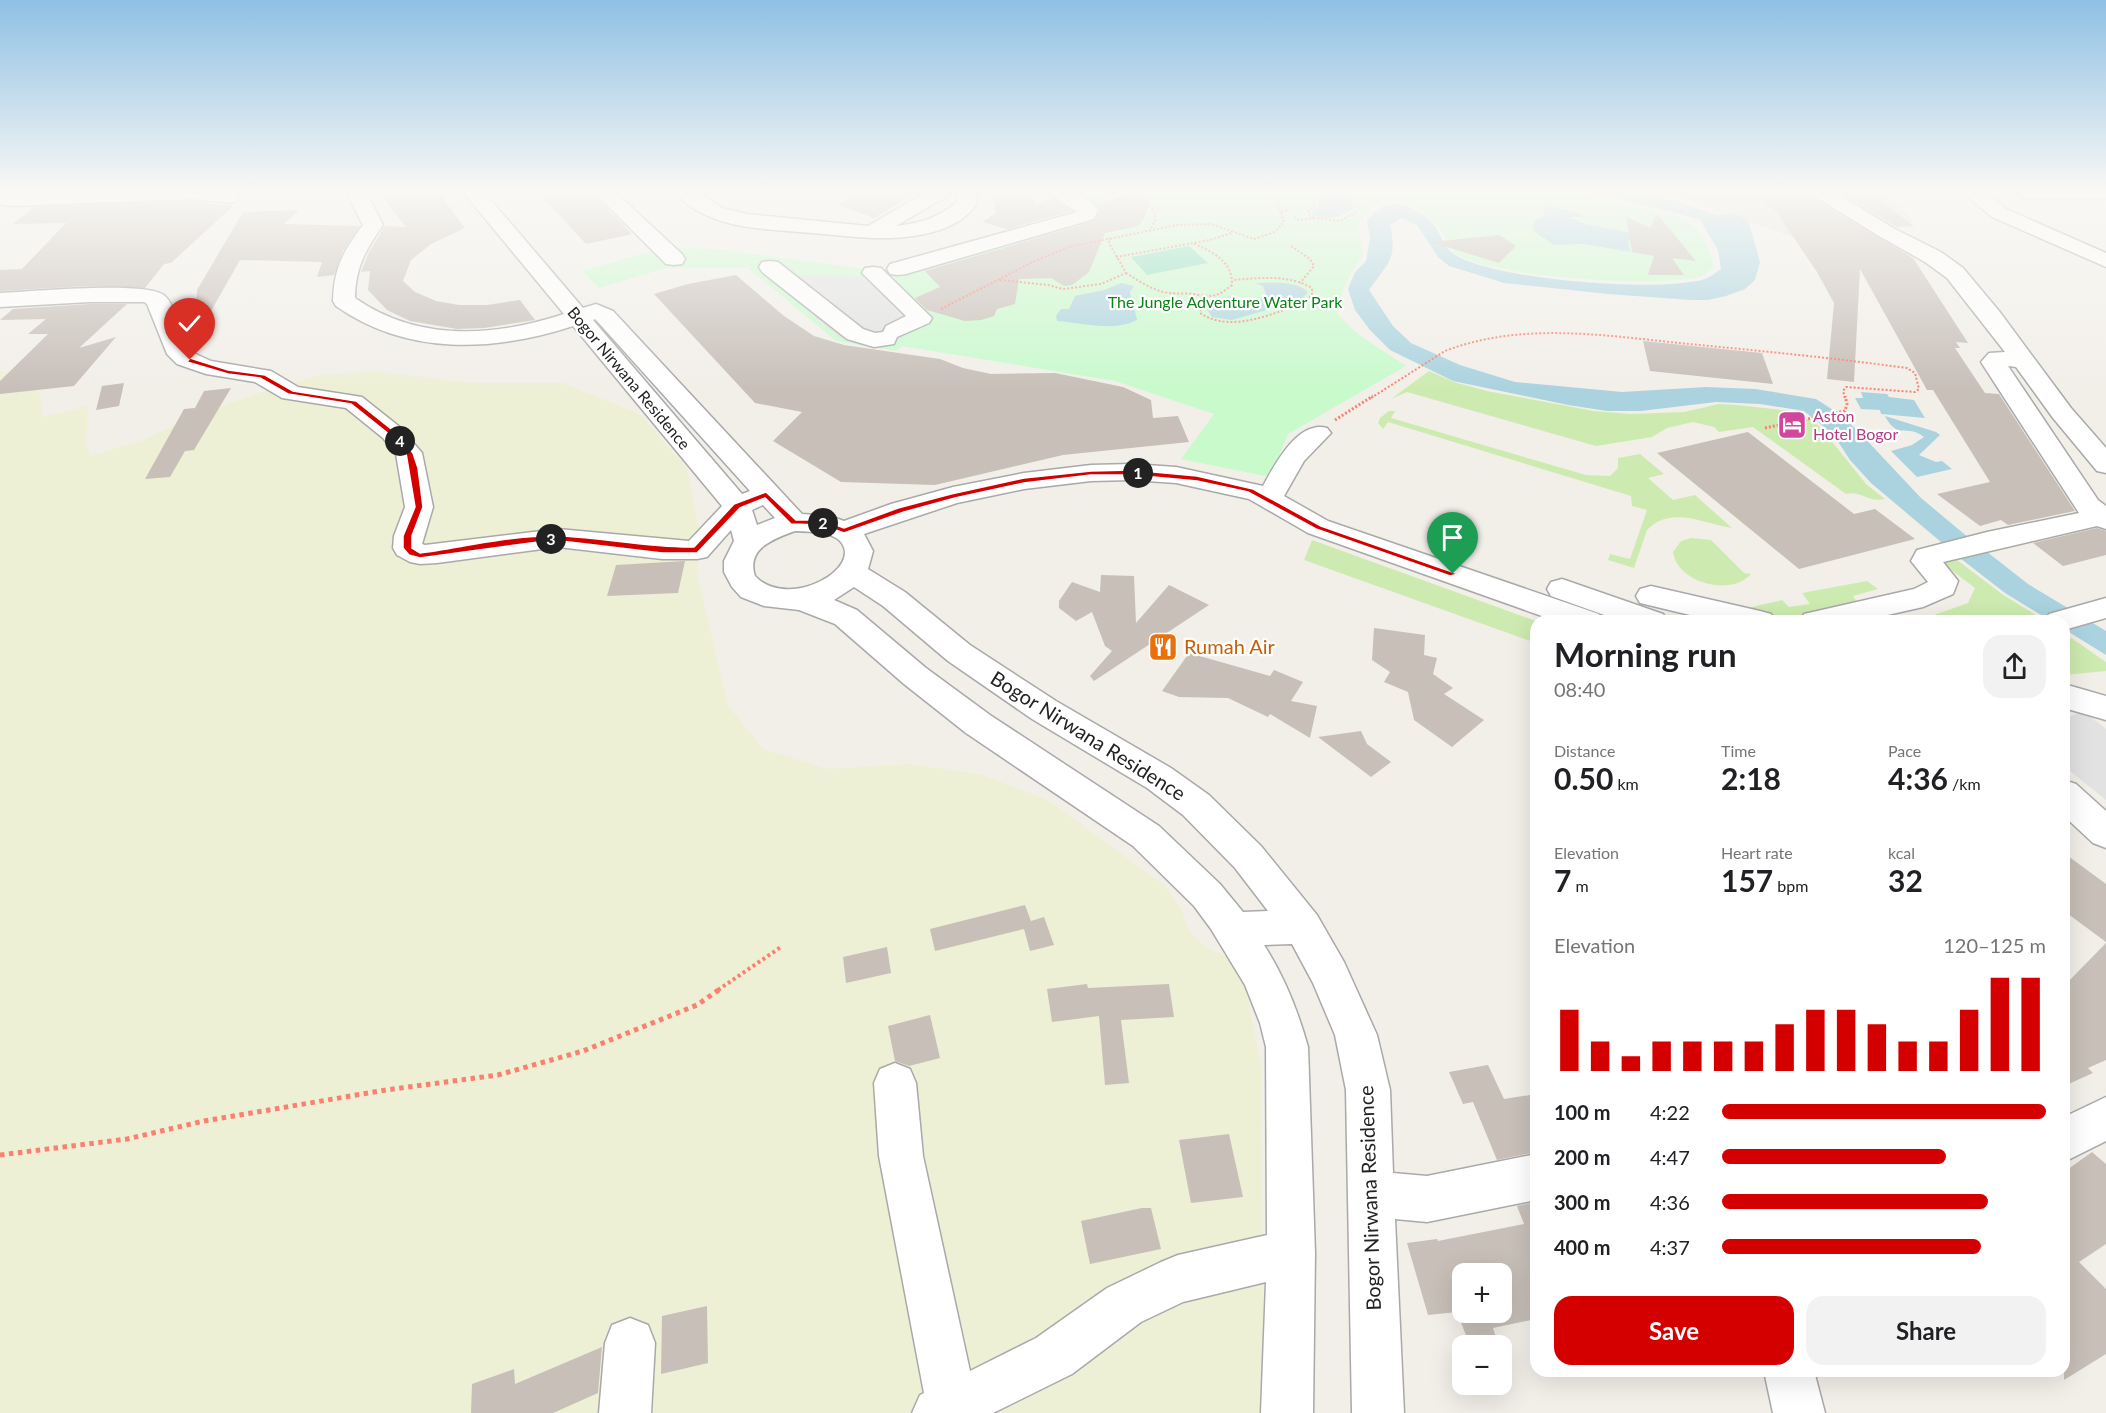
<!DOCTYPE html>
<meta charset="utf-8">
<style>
:root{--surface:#fff;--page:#f2f2f2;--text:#202124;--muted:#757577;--accent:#d40000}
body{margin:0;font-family:Lato,sans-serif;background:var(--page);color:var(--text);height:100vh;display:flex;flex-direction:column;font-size:22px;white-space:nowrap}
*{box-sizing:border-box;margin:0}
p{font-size:20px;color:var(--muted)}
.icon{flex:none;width:33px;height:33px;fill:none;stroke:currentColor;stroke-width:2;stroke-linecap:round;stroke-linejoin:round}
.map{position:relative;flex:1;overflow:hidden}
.side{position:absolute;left:1530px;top:615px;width:540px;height:762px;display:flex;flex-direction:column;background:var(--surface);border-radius:18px;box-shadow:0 6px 24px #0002}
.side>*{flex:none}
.tools{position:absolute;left:1452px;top:1263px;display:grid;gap:12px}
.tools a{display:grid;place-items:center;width:60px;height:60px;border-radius:12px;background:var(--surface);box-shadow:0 6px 24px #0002;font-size:30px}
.pin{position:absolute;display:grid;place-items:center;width:51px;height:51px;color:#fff;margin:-62px -26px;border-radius:50% 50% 50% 0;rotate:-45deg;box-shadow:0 0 6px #0007}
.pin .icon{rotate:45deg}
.km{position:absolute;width:30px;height:30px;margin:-15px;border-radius:50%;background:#222;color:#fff;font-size:16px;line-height:30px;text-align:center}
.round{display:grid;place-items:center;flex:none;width:63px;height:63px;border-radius:18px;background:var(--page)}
.summary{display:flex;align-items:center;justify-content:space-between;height:102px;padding:0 24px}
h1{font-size:33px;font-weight:700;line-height:45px}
.stats{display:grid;grid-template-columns:repeat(3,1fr);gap:9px;height:102px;padding:6px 24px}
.stats div{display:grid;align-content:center}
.stats b{font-size:30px;font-weight:700}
.stats small{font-size:16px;font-weight:400}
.stats p{font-size:16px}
.chart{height:168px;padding:12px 24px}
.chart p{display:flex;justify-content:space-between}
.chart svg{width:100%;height:108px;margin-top:6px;stroke:var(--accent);stroke-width:6}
.primary-button{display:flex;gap:12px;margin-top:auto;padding:12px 24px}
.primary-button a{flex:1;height:69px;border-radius:18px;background:var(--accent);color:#fff;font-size:24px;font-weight:700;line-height:69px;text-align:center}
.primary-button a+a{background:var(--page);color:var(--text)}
ul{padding:0 24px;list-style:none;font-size:20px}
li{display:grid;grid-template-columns:96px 72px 1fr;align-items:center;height:45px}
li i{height:15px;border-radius:8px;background:var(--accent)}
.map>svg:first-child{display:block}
</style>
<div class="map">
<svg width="2106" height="1413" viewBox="0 0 2106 1413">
<rect width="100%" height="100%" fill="#f2efe9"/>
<!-- residential -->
<g fill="#e0dfdf">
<path d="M1660,192H1807L1864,236L1794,237Z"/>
<path d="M1840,192H1885L1913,221L1889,228Z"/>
</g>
<!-- farmland -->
<path fill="#eef0d5" d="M0,371L18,375L39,392L43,417L88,406L86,443L90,456L143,440L199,414L259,393L320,375L374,371L471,383H563L640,414L687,468L700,533L697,573L728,705L763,749L828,769L910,764L983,775L1048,800L1165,886L1181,909L1190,933L1207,948L1229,957L1244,979L1261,1066L1264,1413H0Z"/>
<!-- grass -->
<g fill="#cdebb0">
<path d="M1429,371L1454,382L1487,391L1594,411L1630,414L1684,412L1719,404L1737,405L1790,411L1812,421L1820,427L1867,485L1885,499C1868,503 1861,490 1846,494L1753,427L1719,432L1714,427L1693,422L1667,428L1652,437L1596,446L1407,392L1391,399Z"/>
<path d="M1389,411H1395L1391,418L1586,475L1610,476L1618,468V458L1640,454L1664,474L1648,478L1673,500L1695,495L1732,528C1704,524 1671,505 1647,530L1634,568L1608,560L1610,554L1630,559L1647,510L1632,506L1631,496L1388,422L1383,429L1378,423L1380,418Z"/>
<path d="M1691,538L1711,540L1744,573L1751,574C1731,597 1677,583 1673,552L1681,541Z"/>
<path d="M1312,540L1536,621V643L1304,560Z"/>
<path d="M1953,557L2002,594L2045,621H1908L1934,615L1968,603L1975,588L1942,563Z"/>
<path d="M1867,581L1878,589L1853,596L1859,605L1794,621H1770L1740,608L1752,607L1782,600L1789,607L1810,604L1802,593Z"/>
<path d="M2064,633L2106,662V671L2064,675Z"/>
</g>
<!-- park -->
<path fill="#c8facc" d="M1062,192H1587C1609,203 1635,207 1659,213C1666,214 1676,215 1682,218C1700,226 1712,249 1713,268C1709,271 1704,276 1698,277C1652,288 1498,277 1457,255C1452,251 1448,242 1444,236C1427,210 1403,195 1372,205L1358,228L1363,255C1350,273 1340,291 1337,314L1359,335L1406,366L1288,434L1270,477L1181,459L1214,414L1115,381L902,346L896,351L836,341L748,268H666L599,288L582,271L667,247L717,249L881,271L914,273L1098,215Z"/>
<!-- pitch -->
<path fill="#88e0be" d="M1189,246L1208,263L1147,275L1131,257Z"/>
<!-- parking -->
<g fill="#e2e2e2">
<path d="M766,274L885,278L929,321L890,345L840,338Z"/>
<path d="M2083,711L2106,729V800L2064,766V719Z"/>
</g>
<!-- water -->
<g fill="#aad3df">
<path d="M1601,192H1632L1672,200L1717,215L1733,213L1748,220L1760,262L1755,280L1745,289L1726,296L1708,300H1691L1608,294L1504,283L1472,273L1449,266L1438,257L1417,225L1402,218L1390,225C1398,261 1387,263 1369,290L1393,326L1411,343L1460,365L1515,382L1622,392L1706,387L1755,389L1816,399L1841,415L1859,432L1921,498L1963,533L2028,584L2106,631V655L2064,629V621H2051L2005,593L1960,558L1871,483L1850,460L1833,434L1804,411L1760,404L1716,402L1641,411H1607L1568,405L1453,381L1390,350L1370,330L1355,310L1348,289L1355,272L1366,261L1370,239L1367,220C1376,211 1383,202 1397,204C1409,205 1426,215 1433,224C1442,235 1443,249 1457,256C1499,280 1659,293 1705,279C1711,277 1716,272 1721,269L1718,250L1700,220C1667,209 1633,205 1601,192Z"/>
<path d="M1326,195L1352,197L1353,208C1339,218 1331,220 1314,216L1311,212L1319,208V203Z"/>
<path d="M1548,206C1562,210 1575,210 1587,217H1569L1585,224L1631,233L1628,242L1630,252L1585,244L1554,245L1535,232L1533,226L1535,221L1545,215L1544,208Z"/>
<path d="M1121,283L1134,286L1130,292L1131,298L1136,301L1134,307L1137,320C1113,332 1083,323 1057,321L1056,316L1061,309H1069L1075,296L1104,290Z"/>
<path d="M1255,283C1271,283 1296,280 1308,292L1301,300L1232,320L1212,317L1206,308L1213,300L1232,296L1242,304H1256L1266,294L1263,286Z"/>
<path d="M1861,392L1887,394L1889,397L1914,400L1925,418L1881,414L1880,410L1861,409L1855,398H1863Z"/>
<path d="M1885,416L1936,432L1940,435L1919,455L1936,462L1942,461L1952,469L1917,477L1891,451L1912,445L1924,437C1906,423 1898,441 1885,416Z"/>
</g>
<!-- building -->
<g fill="#c7bfb8" fill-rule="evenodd">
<path d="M379,192H438L465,228L431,244L411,260L403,281L415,292L436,301L459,305H487L520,300L535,320L484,328L457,329L410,321L387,310L368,290L370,271L361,272L369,252L385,226L406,227Z"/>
<path d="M538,192L592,193L632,234L586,244Z"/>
<path d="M862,192H918L874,218L838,205Z"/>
<path d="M991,192H1031L1035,205L1053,198L1072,211L1007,229L982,222L996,213Z"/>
<path d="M1782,192H1809L1813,198L1913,258L1968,343L1956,342L1960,348H1955L1985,393L1999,394L2075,511L2008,525L2001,520L1980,526L1937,494L1990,482L1933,390H1927L1860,269L1854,382L1827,379L1834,303L1817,272L1777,213L1760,199L1789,198Z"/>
<path d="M1840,192H1869L1914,226L1897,227Z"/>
<path d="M1122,195L1150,199L1145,217L1139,226L1105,233L1089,272L1072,285L1064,286L1051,278L1019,279L1015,304L997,309L994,316L981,320L965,321L927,310L915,298L940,287L925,271L1095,221L1100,209L1090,198L1101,205Z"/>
<path d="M189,201L233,206L171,263L164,264L145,288L87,286L0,291V270L22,269L66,223L13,224L34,207Z"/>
<path d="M299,210L284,224L360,226L343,251L334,275L317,277L322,262L240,260L194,341L197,290L243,212Z"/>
<path d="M1657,214L1696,261L1672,258L1684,275H1648L1654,256L1632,252L1626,216L1650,228Z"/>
<path d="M1499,235L1516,246L1499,263L1431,242Z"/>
<path d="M736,275L784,316L814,336L844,345L940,359L963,368L991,374L1055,373L1123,387L1151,400L1153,418L1178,416L1189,442L1063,455L935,485L841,482L773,441L802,412L755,403L654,294L688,284Z"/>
<path d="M90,304H127L79,348L116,337L74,386L0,394V381L48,334H28L46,319L0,320L13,309Z"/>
<path d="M1643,341L1762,353L1773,384L1650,371Z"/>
<path d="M124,383L119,406L96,410L102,386Z"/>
<path d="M231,388L194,450L185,451L170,477L145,479L184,409L195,408L204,391Z"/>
<path d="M1748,432L1854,514L1875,509L1915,539L1799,569L1657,453Z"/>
<path d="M2097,528L2106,531V555L2063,566L2033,543Z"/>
<path d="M685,561L678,593L607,596L616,565Z"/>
<path d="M1101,575L1134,576L1136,623L1169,585L1209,605L1094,681L1090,676L1112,651L1105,646L1092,612L1076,621L1059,608V601L1072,582L1100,592Z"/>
<path d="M1374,628L1425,635L1424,655L1437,658L1433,674L1453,688L1444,694L1484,720L1452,747L1414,720L1408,692L1384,682L1390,672L1372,660Z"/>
<path d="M1189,653L1270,676L1274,670L1303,682L1291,701L1317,706L1310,738L1270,714L1268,717L1228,698L1179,697L1162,691Z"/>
<path d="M1361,731L1367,744L1391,762L1371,777L1318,737Z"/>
<path d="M2064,853L2106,884V942L2064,911Z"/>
<path d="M1025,905L1031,921L1044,917L1054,945L1030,951L1024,929L935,951L930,929Z"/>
<path d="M2106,943V1060L2088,1068L2093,1073L2064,1086V986Z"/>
<path d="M887,947L891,973L846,983L843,957Z"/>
<path d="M1087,984L1088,988L1169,984L1174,1017L1121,1020L1129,1083L1105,1085L1099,1016L1052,1022L1047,989Z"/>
<path d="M930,1015L940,1058L909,1066L895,1061L888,1026Z"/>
<path d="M1488,1065L1504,1099L1536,1094V1152L1497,1160L1473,1102L1463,1104L1449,1072Z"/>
<path d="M1229,1134L1243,1197L1191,1203L1179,1140Z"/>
<path d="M2092,1152L2106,1164V1244L2079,1262L2106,1289V1354L2064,1380V1172Z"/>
<path d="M1536,1202V1319L1493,1328L1499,1346H1470L1457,1312L1428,1315L1407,1243L1437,1239L1438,1241L1524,1224L1517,1206ZM1462,1274H1502V1312H1462Z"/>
<path d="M1142,1208H1151L1161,1249L1090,1264L1081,1221Z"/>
<path d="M707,1306L708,1363L661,1374L662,1316Z"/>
<path d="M602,1347L598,1393L553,1413H471L472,1384L514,1369L515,1384Z"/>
</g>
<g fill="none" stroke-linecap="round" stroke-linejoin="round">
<!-- minor casing -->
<g stroke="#a9a9a9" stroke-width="3">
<g id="minor">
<path d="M0,192L13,194L234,192L240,197L237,201L230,203L193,199L13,206L0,204Z"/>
<path d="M346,192H366L383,225C366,249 355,268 355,298C418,342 494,337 564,314L463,192H484L583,308L596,304L613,311L802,514L830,516L844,521L891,504L953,487L1024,473L1091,465L1132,464L1176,467L1263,486C1275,464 1298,420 1327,428L1331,433L1304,461L1284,496L1328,521L1599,614L1603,621H1556L1308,533L1249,499L1176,483L1132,480L1091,481L1024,489L957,503L864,534L873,551L868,569L905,592L970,645L1056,701L1171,768L1209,795L1261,846L1317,915L1344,962L1377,1035L1390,1090L1393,1173L1427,1176L1536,1154V1200L1427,1222L1395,1219L1404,1413H1352L1346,1090L1335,1035L1313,983L1292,944L1264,945C1284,976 1298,1011 1308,1047L1315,1253L1313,1413H1261L1266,1282L1183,1302L1141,1322L1072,1374L993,1413H912L920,1395L924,1393L879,1156L874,1083L880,1069L895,1063L910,1069L916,1083L923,1156L970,1371L1036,1338L1107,1288L1161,1262L1178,1255L1267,1235L1266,1047L1260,1023L1245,985L1211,929L1194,906L1133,846L966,733L904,684L835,624L799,610L764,606L741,597L732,587L724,572V561L734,541L731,530L707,557L697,559H662L558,547L437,563L420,564L410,562L397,555L393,548L394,536L405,507L396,454L383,438L346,408L282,398L255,382L206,374L177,364L167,354L147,304L144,302H90L0,307V293C28,292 149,280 165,296C175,305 184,337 189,351L211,361L271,371L298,387L362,397L401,428L422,453L433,507L422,544L425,545L558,529L689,541L722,506L573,326C493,352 407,356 336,306L333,301C334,267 343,252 363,225ZM595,319L597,321L750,491L742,494L593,320ZM763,505L775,518L757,525L752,510ZM795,531C808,532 830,531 840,541C865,568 788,611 755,576C746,549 773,539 795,531ZM854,587L883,606L948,661L1032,719L1147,788L1183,815L1235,868L1268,911L1243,912L1220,884L1159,826L990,715L926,668L857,610L834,600Z"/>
<path d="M594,192H615L682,254L685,259L682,264L674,265L666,264Z"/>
<path d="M676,192H698L722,208L747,214L868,226L926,192H950L947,196L896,226C920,223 938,218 957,202L956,192H976L977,204C963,224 937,233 913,236C880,241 846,236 813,233C780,230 744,230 713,218C700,213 684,204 676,192Z"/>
<path d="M1048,192C1066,192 1087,193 1098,210L1094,219L906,274L898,275L890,274L887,269L890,264L1077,212Z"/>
<path d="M1811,192H1835L1893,228L1941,252L1963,268L1999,311L2071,408L2106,448V473L2097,471L2053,418L2016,367L2008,366L2098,500L2106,506V529L2097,526L1943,562L1958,581L1953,594L1923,607L1861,621H1800L1804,614L1914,589L1928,582L1911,561L1917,550L1987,532L2079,513L1981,362L1989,353L2005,352L1947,278L1925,262L1879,236L1814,196Z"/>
<path d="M1962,192H1985L2006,209L2106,253V267L1992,217Z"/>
<path d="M2017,192H2106V198H2027L2020,196Z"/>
<path d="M770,261L778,262L863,329L875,333L883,332L886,326L906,316L862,273L865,268L873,267L881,268L932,318L929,323L897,337L894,344L874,347L847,339L762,272L759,267L762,262Z"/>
<path d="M1562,579L1663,614L1667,621H1621L1551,596L1547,589L1551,582Z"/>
<path d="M1651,586L1760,611L1771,614L1775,621H1715L1640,603L1636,596L1640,589Z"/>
<path d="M2106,598V618L2064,630V621H2045L2049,614Z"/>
<path d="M2064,684L2106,696V720L2064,708Z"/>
<path d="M2064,780L2076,784L2106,811V848L2093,843L2064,816Z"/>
<path d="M2106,1097V1141L2064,1162V1117Z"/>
<path d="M630,1318L648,1325L655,1343L651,1413H599L605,1343L612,1325Z"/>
<path d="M1764,1371H1814L1825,1413H1773Z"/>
</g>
</g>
<!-- path-far3 -->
<g stroke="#fa8072" stroke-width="2" stroke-dasharray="2 2" stroke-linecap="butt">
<path d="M1134,192L1153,210L1156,219L1150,229"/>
<path d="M1101,195L1118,192"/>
<path d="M1281,211H1287"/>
<path d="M1294,217L1299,220L1313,218L1308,213L1309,209L1314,207L1313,195"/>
<path d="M1313,218L1340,221L1356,212"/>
<path d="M1291,246L1310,259L1314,266L1300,283"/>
<path d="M1116,257L1210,240L1232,233"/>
<path d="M1126,273C1139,281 1153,291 1169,293C1177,294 1185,293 1193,294C1212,297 1216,298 1232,285C1233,261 1212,252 1193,243"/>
<path d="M1000,280L1048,285L1063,289L1101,284L1126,273L1109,243L1110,238"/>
<path d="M1205,298L1200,313C1232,334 1272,313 1305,303L1312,294V288C1288,274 1260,278 1233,280"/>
<path d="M941,309L1035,261L1069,247L1177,225L1211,224L1254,239L1275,232L1284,222L1276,200"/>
<path d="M1371,398L1445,351C1523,321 1608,336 1689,344C1762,351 1834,358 1907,368L1915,373L1919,389L1915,392L1846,387L1843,391L1845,398"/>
</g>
<!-- path-far2 -->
<g stroke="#fa8072" stroke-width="3" stroke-dasharray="2 2" stroke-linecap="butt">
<path d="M1335,420L1373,396"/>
<path d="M1765,428L1845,411L1847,404L1845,396"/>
</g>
<!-- path-far1 -->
<path stroke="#fa8072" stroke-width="4" stroke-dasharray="3 3" stroke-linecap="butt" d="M718,990L781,947"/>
<!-- path -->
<path stroke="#fa8072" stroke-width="5" stroke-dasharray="4.5 4.5" stroke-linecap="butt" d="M0,1155L127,1139L204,1121L386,1090L498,1075L583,1051L697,1005L720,989"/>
<!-- minor -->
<use href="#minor" fill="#fff" fill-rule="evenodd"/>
</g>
<!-- sky -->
<linearGradient id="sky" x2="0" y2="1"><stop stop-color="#8fc0e4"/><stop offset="0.49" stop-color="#f9f8f5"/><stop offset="1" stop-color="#f9f8f5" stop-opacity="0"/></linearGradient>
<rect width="2106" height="390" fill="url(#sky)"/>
<!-- route -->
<path fill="#d40000" stroke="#fff" stroke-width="1.5" d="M190,358L228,370L265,375L293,391L356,401L395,432L413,453L418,468L423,507L412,536V548L420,553C464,547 518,534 562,536C606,538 649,548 694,547L734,504L766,492L796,520H822L844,528L898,508L951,494L1024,478L1091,471L1132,470L1197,476L1253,489L1321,526L1458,574L1450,576L1316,529L1248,492L1197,481L1132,475H1091L1024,483L955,498L904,512L844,533L822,525L791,524L765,498L740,508L697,553H662L561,541L538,542L420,558L409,555L403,548V536L415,507L406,453L390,435L351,404L288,394L260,378L228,374L187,362Z"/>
<!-- icons -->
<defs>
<g id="hotel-square" transform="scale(1.5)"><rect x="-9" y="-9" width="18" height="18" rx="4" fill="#d1479c" stroke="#fff"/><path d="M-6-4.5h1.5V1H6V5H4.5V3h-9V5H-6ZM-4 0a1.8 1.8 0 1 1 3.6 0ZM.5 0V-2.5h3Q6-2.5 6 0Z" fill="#fff"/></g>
<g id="restaurant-square" transform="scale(1.5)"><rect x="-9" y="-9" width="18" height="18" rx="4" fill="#e8710a" stroke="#fff"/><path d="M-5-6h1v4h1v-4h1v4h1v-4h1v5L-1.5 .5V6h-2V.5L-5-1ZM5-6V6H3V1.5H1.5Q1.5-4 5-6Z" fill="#fff"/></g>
</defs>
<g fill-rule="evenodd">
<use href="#hotel-square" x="1792" y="425"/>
<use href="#restaurant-square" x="1163" y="647"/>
</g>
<g text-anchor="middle" stroke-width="4.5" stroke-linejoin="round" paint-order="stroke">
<!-- far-park labels -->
<g font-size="16" fill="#0c8416" stroke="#fff">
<text x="1225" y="308">The Jungle Adventure Water Park</text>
</g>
<!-- far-street labels -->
<g font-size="16" fill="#222" stroke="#fff">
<text transform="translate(629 378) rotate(50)" y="6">Bogor Nirwana Residence</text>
</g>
<!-- far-hotel labels -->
<g font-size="16" fill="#b23c85" stroke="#fff" text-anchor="start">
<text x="1813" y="422">Aston<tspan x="1813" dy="18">Hotel Bogor</tspan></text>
</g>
<!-- food labels -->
<g font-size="20" fill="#c56008" stroke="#fff" text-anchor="start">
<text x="1184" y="654">Rumah Air</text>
</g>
<!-- street labels -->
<g font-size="20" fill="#222" stroke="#fff">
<text transform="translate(1088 736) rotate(32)" y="7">Bogor Nirwana Residence</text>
<text transform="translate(1370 1198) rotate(-92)" y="7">Bogor Nirwana Residence</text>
</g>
</g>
</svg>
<div class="tools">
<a>+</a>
<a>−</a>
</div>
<div class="pin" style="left:1453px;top:574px;background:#1e9e55"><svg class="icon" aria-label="arrive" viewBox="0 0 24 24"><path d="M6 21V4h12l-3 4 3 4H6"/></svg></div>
<div class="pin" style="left:190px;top:360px;background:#d93025"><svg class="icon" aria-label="check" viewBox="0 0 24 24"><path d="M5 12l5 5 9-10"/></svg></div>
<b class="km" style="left:1138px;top:473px">1</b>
<b class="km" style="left:823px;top:523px">2</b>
<b class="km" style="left:551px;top:539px">3</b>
<b class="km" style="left:400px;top:441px">4</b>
<section class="side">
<div class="summary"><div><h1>Morning run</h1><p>08:40</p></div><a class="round"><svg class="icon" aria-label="share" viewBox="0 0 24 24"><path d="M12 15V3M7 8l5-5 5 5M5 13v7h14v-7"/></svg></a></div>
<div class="stats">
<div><p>Distance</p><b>0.50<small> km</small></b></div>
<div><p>Time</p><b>2:18</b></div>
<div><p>Pace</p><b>4:36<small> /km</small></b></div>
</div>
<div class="stats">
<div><p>Elevation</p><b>7<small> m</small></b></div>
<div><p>Heart rate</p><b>157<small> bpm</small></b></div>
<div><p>kcal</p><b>32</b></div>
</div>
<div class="chart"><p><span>Elevation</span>120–125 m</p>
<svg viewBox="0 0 160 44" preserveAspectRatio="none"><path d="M5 44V19M15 44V32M25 44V38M35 44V32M45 44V32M55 44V32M65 44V32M75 44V25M85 44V19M95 44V19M105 44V25M115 44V32M125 44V32M135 44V19M145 44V6M155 44V6"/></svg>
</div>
<ul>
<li><b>100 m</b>4:22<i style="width:100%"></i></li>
<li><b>200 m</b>4:47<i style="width:69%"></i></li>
<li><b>300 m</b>4:36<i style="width:82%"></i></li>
<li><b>400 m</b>4:37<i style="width:80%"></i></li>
</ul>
<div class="primary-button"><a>Save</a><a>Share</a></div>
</section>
</div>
